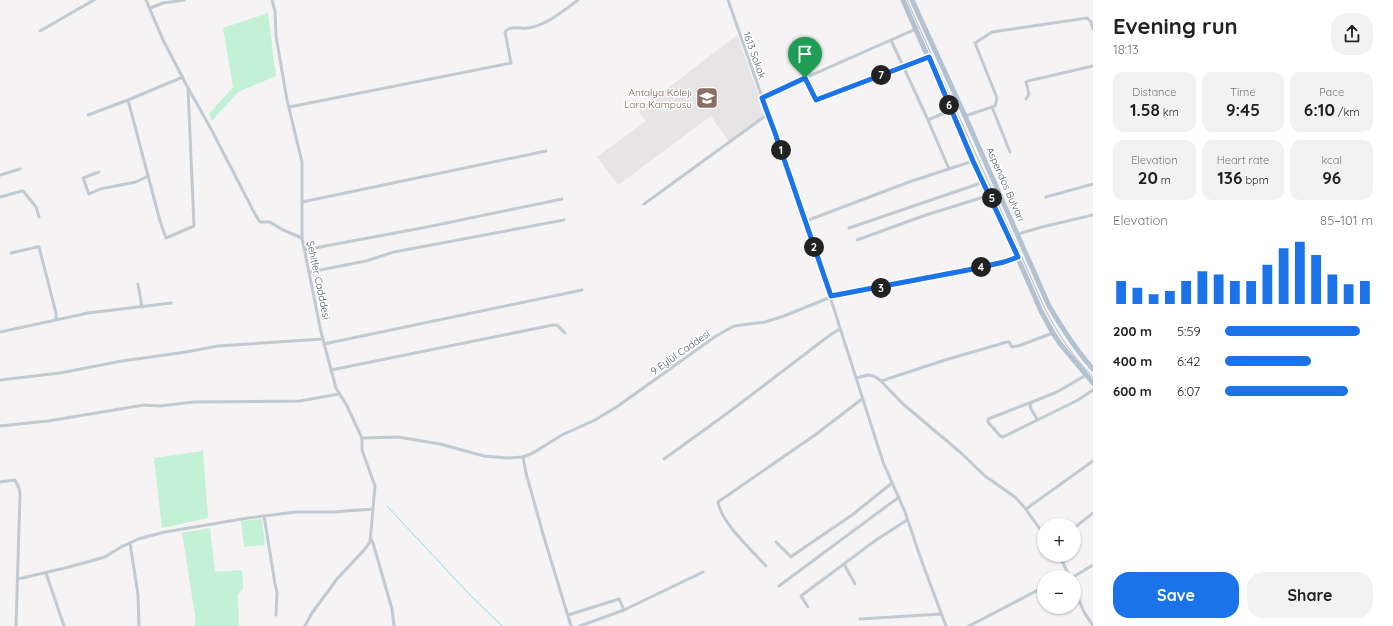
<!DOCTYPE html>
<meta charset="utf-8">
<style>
:root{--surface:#fff;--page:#f2f2f2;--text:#222;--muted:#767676;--accent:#1a73e8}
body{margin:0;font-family:Quicksand,sans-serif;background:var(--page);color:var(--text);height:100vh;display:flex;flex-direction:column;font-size:15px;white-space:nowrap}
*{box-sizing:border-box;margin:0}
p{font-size:13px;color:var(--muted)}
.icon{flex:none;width:22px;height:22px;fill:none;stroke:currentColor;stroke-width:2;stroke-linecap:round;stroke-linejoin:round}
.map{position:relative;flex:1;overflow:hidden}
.sheet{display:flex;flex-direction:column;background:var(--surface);width:300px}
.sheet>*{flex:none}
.controls{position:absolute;left:1037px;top:518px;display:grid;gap:8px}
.controls a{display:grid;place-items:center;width:44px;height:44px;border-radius:50%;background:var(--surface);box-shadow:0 1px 3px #0004;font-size:20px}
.pin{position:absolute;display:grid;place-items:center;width:34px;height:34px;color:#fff;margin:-41px -17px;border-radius:50% 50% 50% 0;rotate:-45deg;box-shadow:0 0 4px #0007}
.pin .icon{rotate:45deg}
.km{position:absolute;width:20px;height:20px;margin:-10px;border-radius:50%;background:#222;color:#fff;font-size:11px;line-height:20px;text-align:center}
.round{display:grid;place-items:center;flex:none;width:42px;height:42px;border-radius:16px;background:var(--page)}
.summary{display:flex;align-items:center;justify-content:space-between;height:68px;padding:0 20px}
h1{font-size:22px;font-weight:700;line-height:30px}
.figures{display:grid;grid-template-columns:repeat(3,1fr);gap:6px;height:68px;padding:4px 20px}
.figures div{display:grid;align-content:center;border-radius:10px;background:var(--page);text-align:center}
.figures b{font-size:17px;font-weight:700}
.figures small{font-size:11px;font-weight:400}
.figures p{font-size:11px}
.chart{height:112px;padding:8px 20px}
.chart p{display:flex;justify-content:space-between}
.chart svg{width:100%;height:72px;margin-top:4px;stroke:var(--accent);stroke-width:6}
.cta{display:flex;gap:8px;margin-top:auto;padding:8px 20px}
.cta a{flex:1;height:46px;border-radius:16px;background:var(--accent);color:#fff;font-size:16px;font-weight:700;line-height:46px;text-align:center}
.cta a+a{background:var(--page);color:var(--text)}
ul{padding:0 20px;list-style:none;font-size:13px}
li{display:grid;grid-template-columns:64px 48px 1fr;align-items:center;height:30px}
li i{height:10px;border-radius:5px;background:var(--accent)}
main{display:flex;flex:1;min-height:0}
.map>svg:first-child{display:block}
</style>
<main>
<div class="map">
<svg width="1093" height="626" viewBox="0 0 1093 626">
<rect width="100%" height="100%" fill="#f5f3f3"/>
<!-- education -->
<path fill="#e6e4e5" d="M737,35L765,114L729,142L711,116L618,185L597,157L646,121L638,111Z"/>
<!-- green -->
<g fill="#c3f1d5">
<path d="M268,13L276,76L238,92L212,121L209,114L233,87L223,28Z"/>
<path d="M203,451L208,518L162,528L154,458Z"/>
<path d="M262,519L265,545L244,547L241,521Z"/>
<path d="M210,528L215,572L242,570L243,589L238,594L239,626H195V615L182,533Z"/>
</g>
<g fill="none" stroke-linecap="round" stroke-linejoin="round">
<!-- stream -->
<path stroke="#90daee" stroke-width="1" d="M387,506L468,593L502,626"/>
<!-- street -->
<g stroke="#c1cad2" stroke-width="3">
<path d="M146,0L163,40L188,88L210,127L255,214L260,222H270L283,230L302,238"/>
<path d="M272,0L275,11L276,36L287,100L302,162V238L321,332L336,388L347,406L362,438V450L375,486L370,542L365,549L337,579L312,613L305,626"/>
<path d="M728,0L808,228L883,462L905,512L922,562L946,626"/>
<path d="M150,8L163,3L184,0"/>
<path d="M40,31L94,0"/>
<path d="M891,40L928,120L951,110"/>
<path d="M805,78L816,100L929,57"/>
<path d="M762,97L916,29"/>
<path d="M1026,99L1029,94L1026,82L1028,81L1093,66"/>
<path d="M128,100L160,221L166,238L194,226L188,88"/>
<path d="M289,107L511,63L505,32C510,25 521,29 528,28C547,25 563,11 578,0"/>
<path d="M992,107L1010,152"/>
<path d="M88,115L128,100L183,77"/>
<path d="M965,116L995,106L997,98L975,43L992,32L1087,18L1091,22L1093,29"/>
<path d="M928,120L949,169"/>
<path d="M99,172L83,178L89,194L100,189L136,182L148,176"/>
<path d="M0,175L20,169"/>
<path d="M0,197L22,191L24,192L36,207L39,217"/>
<path d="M1046,197L1093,184"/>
<path d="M302,202L546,151"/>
<path d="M644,204L768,114"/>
<path d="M806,221L909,182L973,161"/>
<path d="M849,228L984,182"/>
<path d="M1018,234L1042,227L1093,215"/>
<path d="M857,240L923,216L990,195"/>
<path d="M304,250L427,227L562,199"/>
<path d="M11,253L37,247H39L56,313V320"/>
<path d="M310,272L366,261L394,252L564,220"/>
<path d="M138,284L142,307"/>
<path d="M0,332L88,313L171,303"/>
<path d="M324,344L582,290"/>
<path d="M331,370L553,325H557L565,333"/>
<path d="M856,378L868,375L874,376L880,380L903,404L960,452L985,476L1015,497L1025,508L1044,535"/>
<path d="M0,380L60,373L122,361L186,352L218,346L323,339"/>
<path d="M881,381L945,360L1007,342H1009L1012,347L1018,346L1053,333"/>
<path d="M1032,402L988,419V422L1000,436L1003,437L1078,400L1093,390"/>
<path d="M1037,419L1031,409L1030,405L1032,402L1057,392L1086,375"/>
<path d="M0,426L48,421L144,405L160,406L194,402L300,401L339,394"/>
<path d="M362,438L398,437L440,444L484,456L507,458L523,457L533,453L562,435L595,420L618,406L716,336L734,326L765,322L784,316L836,295L922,280L968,270L1004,262L1018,257"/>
<path d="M523,457L526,473L543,534L571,626"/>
<path d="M664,459L729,412L830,335L840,329"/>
<path d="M0,482L15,480L19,488L20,494L16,626"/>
<path d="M1026,509L1093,461"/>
<path d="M264,516L275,584L277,592L276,615"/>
<path d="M1074,528L1093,513"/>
<path d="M371,539L373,543L392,609L394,626"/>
<path d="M776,542L791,557L792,556L852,515L892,483"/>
<path d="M130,543L138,595L139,626"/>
<path d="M1057,555L1063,563L1070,577"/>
<path d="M844,564L855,584"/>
<path d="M766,566C751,549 722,524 718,502L815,435L862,399"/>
<path d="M46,573L64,626"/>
<path d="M1073,577L1093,565"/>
<path d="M18,579L69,567L105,557L121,547L138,539L165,532L248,518L296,512H333L373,509"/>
<path d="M779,586L899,497"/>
<path d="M1074,588L1084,612L1093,626"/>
<path d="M808,607L801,596L876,540L907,520"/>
<path d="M568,615L619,599L624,610"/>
<path d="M860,619L941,614"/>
<path d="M580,626L624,610L703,572"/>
<path d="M969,626L1044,587"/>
</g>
<!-- primary -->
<g stroke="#b3c2d1" stroke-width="5">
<path d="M903,0L951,110L990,195L1042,313L1053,333L1061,345L1093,383"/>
<path d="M912,0L965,116L1049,306C1062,328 1076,350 1093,369"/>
</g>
<!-- tram -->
<path stroke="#b5b8bd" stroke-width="1" d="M907,0L1045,309C1058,334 1073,357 1093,377"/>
</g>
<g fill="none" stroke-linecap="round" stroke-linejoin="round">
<!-- route casing -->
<g stroke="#fff" stroke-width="8">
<path id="route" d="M929,57L973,161L1018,257L1004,262L968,270L831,296L775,133L762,98L805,78L816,100Z"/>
</g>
<!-- route -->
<use href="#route" stroke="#1a73e8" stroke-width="5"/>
</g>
<!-- icons -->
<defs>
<g id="school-square" transform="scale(1.15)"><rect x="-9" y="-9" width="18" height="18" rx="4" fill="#8d6e63" stroke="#fff"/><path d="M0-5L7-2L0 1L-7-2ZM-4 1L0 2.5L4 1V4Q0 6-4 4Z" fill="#fff"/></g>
</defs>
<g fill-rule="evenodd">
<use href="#school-square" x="707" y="98"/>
</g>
<g text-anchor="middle" stroke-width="3" stroke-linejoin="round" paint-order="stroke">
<!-- street labels -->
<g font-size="10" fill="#4a5661" stroke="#fff">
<text transform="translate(755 55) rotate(70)" y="4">1613 Sokak</text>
<text transform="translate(1006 184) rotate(66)" y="4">Aspendos Bulvarı</text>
<text transform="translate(319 280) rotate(78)" y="4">Şehitler Cadddesi</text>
<text transform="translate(680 352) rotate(-35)" y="4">9 Eylül Caddesi</text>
</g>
<!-- education labels -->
<g font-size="10" fill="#785e54" stroke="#fff" text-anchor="end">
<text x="692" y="96">Antalya Koleji<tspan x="692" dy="12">Lara Kampusu</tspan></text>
</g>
</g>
</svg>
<div class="controls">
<a>+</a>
<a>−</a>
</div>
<div class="pin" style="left:805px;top:78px;background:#1e9e55"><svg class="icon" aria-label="arrive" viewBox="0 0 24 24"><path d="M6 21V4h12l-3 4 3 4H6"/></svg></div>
<b class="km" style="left:781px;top:150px">1</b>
<b class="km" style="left:814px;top:247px">2</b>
<b class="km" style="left:881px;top:288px">3</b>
<b class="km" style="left:981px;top:267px">4</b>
<b class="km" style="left:992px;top:198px">5</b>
<b class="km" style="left:949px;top:105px">6</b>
<b class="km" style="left:881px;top:75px">7</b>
</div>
<section class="sheet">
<div class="summary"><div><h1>Evening run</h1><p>18:13</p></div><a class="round"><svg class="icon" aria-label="share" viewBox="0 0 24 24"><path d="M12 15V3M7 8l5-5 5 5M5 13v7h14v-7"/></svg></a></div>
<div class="figures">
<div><p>Distance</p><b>1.58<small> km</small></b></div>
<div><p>Time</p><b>9:45</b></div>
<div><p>Pace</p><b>6:10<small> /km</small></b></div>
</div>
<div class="figures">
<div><p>Elevation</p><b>20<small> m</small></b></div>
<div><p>Heart rate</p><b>136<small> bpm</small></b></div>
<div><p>kcal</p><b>96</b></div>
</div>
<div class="chart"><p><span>Elevation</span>85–101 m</p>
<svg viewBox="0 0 160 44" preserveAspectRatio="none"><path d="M5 44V30M15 44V34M25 44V38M35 44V36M45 44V30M55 44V24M65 44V26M75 44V30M85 44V30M95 44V20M105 44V10M115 44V6M125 44V14M135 44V26M145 44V32M155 44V30"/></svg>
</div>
<ul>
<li><b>200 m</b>5:59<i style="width:91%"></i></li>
<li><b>400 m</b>6:42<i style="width:58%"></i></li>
<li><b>600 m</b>6:07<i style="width:83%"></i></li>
</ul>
<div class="cta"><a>Save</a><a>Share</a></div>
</section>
</main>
